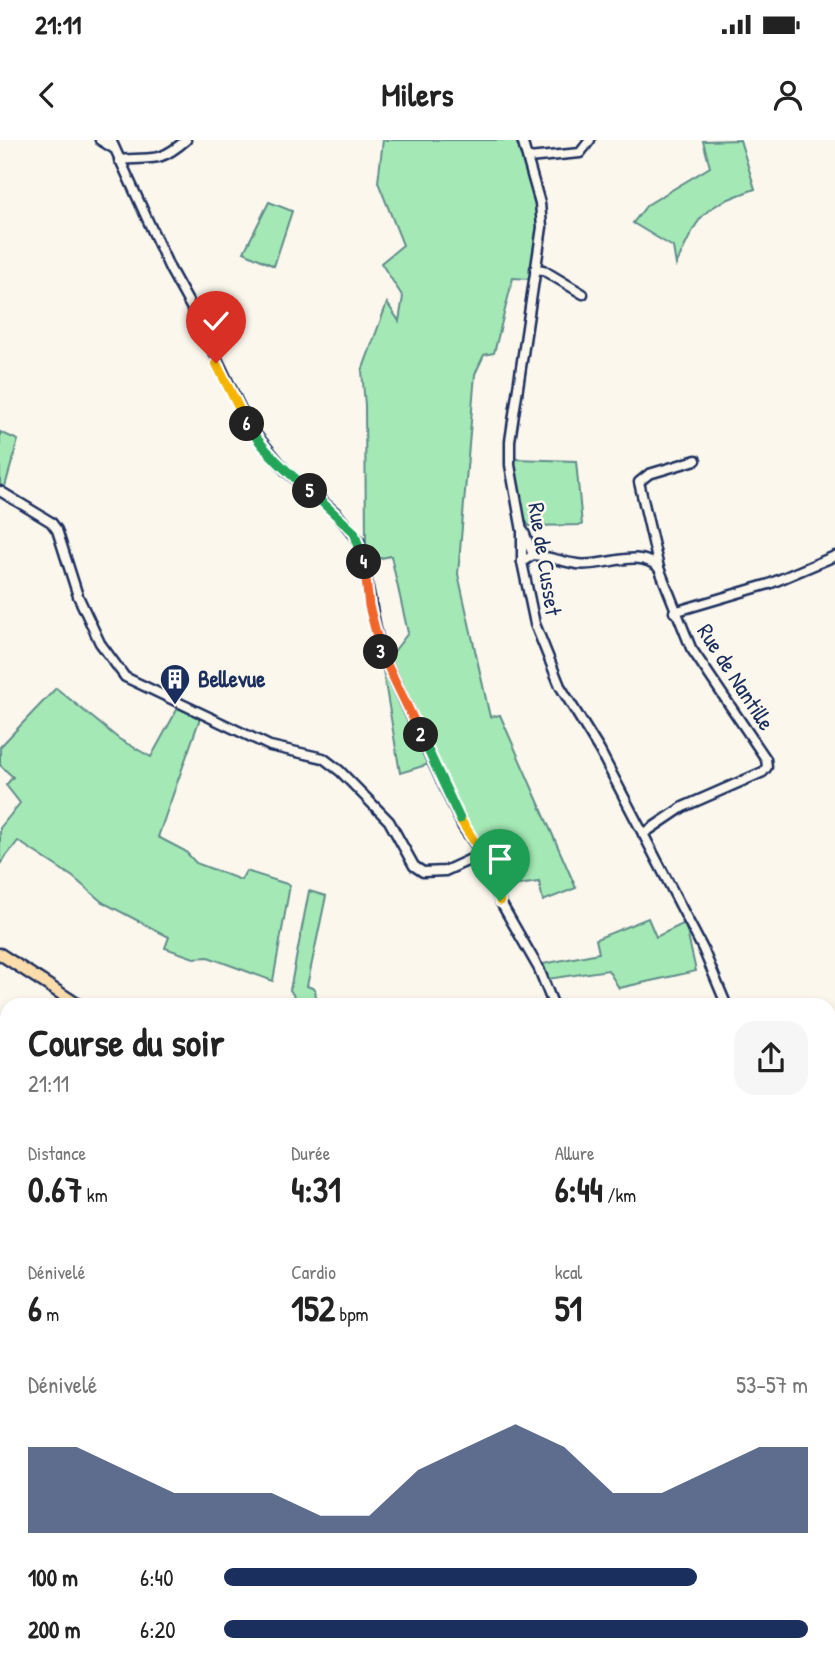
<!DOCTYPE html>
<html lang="fr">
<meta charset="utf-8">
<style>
:root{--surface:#fff;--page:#f6f6f6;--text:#222;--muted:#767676;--accent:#1b2f5e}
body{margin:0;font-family:"Patrick Hand",sans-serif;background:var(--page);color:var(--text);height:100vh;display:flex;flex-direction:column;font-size:26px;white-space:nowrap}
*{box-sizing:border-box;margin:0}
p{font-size:23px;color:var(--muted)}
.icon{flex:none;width:38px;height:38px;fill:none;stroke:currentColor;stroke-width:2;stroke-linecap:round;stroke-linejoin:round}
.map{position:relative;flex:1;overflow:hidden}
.side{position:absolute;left:0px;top:858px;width:836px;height:674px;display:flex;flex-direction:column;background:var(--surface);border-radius:21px 21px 0 0;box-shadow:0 4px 10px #0003}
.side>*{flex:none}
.pin{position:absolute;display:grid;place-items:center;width:60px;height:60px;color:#fff;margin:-72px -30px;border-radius:50% 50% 50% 0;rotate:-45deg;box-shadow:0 0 7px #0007}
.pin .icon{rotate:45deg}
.km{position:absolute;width:35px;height:35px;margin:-18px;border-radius:50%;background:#222;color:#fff;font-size:19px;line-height:35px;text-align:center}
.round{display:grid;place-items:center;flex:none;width:74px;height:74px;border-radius:21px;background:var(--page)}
.overview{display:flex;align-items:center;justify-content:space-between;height:119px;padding:0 28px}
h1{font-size:38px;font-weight:800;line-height:52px}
.figures{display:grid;grid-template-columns:repeat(3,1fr);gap:10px;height:119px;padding:7px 28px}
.figures div{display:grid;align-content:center}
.figures b{font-size:35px;font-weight:800}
.figures small{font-size:19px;font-weight:400}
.figures p{font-size:19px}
.chart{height:196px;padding:14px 28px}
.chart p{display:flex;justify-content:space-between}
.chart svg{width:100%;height:126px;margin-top:7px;fill:var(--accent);opacity:.7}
ul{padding:0 28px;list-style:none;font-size:23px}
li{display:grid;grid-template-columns:112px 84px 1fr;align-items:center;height:52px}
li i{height:18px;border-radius:9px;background:var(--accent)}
.status{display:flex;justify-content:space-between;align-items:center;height:49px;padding:0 35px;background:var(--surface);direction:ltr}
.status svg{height:19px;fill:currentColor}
header{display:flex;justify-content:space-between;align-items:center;height:91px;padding:0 28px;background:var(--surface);font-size:32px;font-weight:800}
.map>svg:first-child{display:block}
</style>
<div class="status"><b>21:11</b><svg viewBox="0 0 49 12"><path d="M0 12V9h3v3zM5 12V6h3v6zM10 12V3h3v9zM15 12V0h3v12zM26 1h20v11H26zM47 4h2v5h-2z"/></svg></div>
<header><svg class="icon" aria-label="back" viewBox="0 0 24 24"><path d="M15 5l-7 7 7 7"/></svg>Milers<svg class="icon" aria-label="person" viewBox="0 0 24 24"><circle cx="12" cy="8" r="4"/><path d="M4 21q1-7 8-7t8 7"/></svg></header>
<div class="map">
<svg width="835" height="1531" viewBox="0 0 835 1531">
<rect width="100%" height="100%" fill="#fbf7ec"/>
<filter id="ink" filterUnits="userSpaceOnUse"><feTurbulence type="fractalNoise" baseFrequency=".0143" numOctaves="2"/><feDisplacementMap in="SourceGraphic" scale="14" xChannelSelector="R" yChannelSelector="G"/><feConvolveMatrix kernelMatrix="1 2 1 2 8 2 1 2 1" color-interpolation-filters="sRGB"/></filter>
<g filter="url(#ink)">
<!-- built -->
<g fill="#ebe7ee">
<path d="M7,1127V1524H288L260,1531H0V1131Z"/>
<path d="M334,1524H444L459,1531H306Z"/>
<path d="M522,1524H600L601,1531H522Z"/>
<path d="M715,1524H825L823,1531H715Z"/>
</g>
<!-- green -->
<g fill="#a4e9b5" stroke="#608c8a" stroke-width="2">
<path d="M383,0H519L536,61L538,87L529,139L513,138L494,213L484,215L475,234L458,434L490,577L500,575L576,748L543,761L539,742L499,748L486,713L466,683L436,622L400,633L381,518H389L408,493L391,416L367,421L366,401L365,265L362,231L387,163L399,181L403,157L381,123L403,105L378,42Z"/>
<path d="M740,0L755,49C699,69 701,72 676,125L673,107L633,83L647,65L710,27L703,1Z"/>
<path d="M269,62L292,71L274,126L244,112Z"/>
<path d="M0,292L18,300L4,350L0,348Z"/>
<path d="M514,319L576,321L582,385L529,386L523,376Z"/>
<path d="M56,548L119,599L151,617L179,566L200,578L158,697L185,711L196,723L241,740L246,731L290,745L273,841L208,817L194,818L165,808L169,797L102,762L73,737L18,701L0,724V688L20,663L6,645L13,637L0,625V607Z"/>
<path d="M309,751L326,756L307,846L315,849L317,864L298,862L290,850Z"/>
<path d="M648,778L656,797L685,783L696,831L619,848L608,830L548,839L543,824L599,813L596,799Z"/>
</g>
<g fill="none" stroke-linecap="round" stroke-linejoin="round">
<!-- minor casing -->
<g stroke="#1b2f5e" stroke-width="13">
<g id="minor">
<path d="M100,0L113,8"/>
<path d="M111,0L170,129L201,185L249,286L286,331L336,373L359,401L380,509L463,687L486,720L500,761L539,829L553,864"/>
<path d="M522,0L540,63L542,87L510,301V325L522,391V422L535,484L560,546L600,611L703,809L726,864"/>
<path d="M528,18L580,13L590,0"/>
<path d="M119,20C152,16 157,25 186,0"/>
<path d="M535,129L543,130L583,154"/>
<path d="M0,351L51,382L57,390L78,456L100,503L125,537L270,606L323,618L340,631L389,681L414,726L423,732L445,731L482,714"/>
<path d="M524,392L533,415"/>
<path d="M522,422L533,415C548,416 562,422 577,424C605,428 637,407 659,428L691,508L766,619L767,627L763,632L683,667L643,694"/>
<path d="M659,428L639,342L649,334L696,320"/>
<path d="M674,472L769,444L835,416"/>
<path d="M0,974L7,978"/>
<path d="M830,1076L835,1090"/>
<path d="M830,1146L835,1143"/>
<path d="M830,1459L835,1458"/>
<path d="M463,1524L476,1531"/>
<path d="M668,1524V1531"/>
<path d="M820,1524L822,1531"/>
</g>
</g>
<!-- major casing -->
<g stroke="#1b2f5e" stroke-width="15">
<g id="major">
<path d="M0,814L77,864"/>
<path d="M0,1236L7,1240"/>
<path d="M830,1247L835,1251"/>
<path d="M830,1350L835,1347"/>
</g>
</g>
<!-- minor -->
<use href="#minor" stroke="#fbf7ec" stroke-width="8"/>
<!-- major -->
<use href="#major" stroke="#faddab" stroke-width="10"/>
<!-- rail -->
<g stroke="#1b2f5e" stroke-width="2" stroke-dasharray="10 5" stroke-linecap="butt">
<path d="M830,1399L835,1398"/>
<path d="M280,1531L307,1524"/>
</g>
</g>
</g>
<g fill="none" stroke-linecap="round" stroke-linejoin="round" filter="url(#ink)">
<!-- split-1 casing -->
<g stroke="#fff" stroke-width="14">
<path id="split-1" d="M460,679L486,720L500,761"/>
</g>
<!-- split-2 casing -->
<g stroke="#fff" stroke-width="14">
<path id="split-2" d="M421,595L460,679"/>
</g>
<!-- split-3 casing -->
<g stroke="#fff" stroke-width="14">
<path id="split-3" d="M381,512L421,595"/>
</g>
<!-- split-4 casing -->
<g stroke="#fff" stroke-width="14">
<path id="split-4" d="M364,422L369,466L381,512"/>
</g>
<!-- split-5 casing -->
<g stroke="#fff" stroke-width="14">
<path id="split-5" d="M310,351L354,392L364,422"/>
</g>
<!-- split-6 casing -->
<g stroke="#fff" stroke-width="14">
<path id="split-6" d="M247,284C263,310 286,331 310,351"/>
</g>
<!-- split-7 casing -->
<g stroke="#fff" stroke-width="14">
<path id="split-7" d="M216,223L247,284"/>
</g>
<!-- split-1 -->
<use href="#split-1" stroke="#f5b400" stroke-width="9"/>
<!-- split-2 -->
<use href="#split-2" stroke="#22a559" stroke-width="9"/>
<!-- split-3 -->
<use href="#split-3" stroke="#f0652b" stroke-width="9"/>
<!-- split-4 -->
<use href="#split-4" stroke="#f0652b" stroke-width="9"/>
<!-- split-5 -->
<use href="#split-5" stroke="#22a559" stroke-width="9"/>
<!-- split-6 -->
<use href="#split-6" stroke="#22a559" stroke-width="9"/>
<!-- split-7 -->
<use href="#split-7" stroke="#f5b400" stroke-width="9"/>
</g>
<!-- icons -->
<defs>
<g id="building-pin" transform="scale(1.575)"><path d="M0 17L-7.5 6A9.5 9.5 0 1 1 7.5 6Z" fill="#1b2f5e" stroke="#fbf7ec"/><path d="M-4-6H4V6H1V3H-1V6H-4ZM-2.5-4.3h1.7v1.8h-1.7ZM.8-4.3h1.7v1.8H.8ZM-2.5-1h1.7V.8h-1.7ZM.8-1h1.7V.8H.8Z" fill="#fff"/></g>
</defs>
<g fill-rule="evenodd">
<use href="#building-pin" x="175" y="539"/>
</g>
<g text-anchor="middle" stroke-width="5" stroke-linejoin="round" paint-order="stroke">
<!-- street labels -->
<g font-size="23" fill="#1b2f5e" stroke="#fbf7ec">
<text transform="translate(545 419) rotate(81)" y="8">Rue de Cusset</text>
<text transform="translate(736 537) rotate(57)" y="8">Rue de Nantille</text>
</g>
<!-- poi labels -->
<g font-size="23" font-weight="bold" fill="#1b2f5e" stroke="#fbf7ec" text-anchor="start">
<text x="198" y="547">Bellevue</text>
</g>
</g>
</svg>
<div class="pin" style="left:500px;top:761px;background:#1e9e55"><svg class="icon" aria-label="arrive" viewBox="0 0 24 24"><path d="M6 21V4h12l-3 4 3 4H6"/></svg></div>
<div class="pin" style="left:216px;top:223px;background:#d93025"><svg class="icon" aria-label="check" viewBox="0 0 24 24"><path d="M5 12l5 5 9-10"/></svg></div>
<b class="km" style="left:421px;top:595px">2</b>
<b class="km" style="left:381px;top:512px">3</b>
<b class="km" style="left:364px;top:422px">4</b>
<b class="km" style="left:310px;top:351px">5</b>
<b class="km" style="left:247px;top:284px">6</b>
<section class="side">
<div class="overview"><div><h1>Course du soir</h1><p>21:11</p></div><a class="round"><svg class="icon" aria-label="share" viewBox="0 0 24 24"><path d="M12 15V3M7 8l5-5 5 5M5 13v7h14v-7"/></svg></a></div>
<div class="figures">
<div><p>Distance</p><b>0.67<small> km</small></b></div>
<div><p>Durée</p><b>4:31</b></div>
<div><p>Allure</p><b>6:44<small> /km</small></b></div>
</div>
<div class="figures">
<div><p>Dénivelé</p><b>6<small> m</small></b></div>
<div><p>Cardio</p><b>152<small> bpm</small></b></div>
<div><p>kcal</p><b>51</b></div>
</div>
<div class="chart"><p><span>Dénivelé</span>53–57 m</p>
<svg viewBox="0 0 160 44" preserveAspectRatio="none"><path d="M0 44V14L10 14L20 22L30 30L40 30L50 30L60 38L70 38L80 22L90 14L100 6L110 14L120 30L130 30L140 22L150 14L160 14V44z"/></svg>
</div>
<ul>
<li><b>100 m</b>6:40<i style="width:81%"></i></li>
<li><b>200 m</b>6:20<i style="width:100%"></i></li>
</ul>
</section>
</div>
